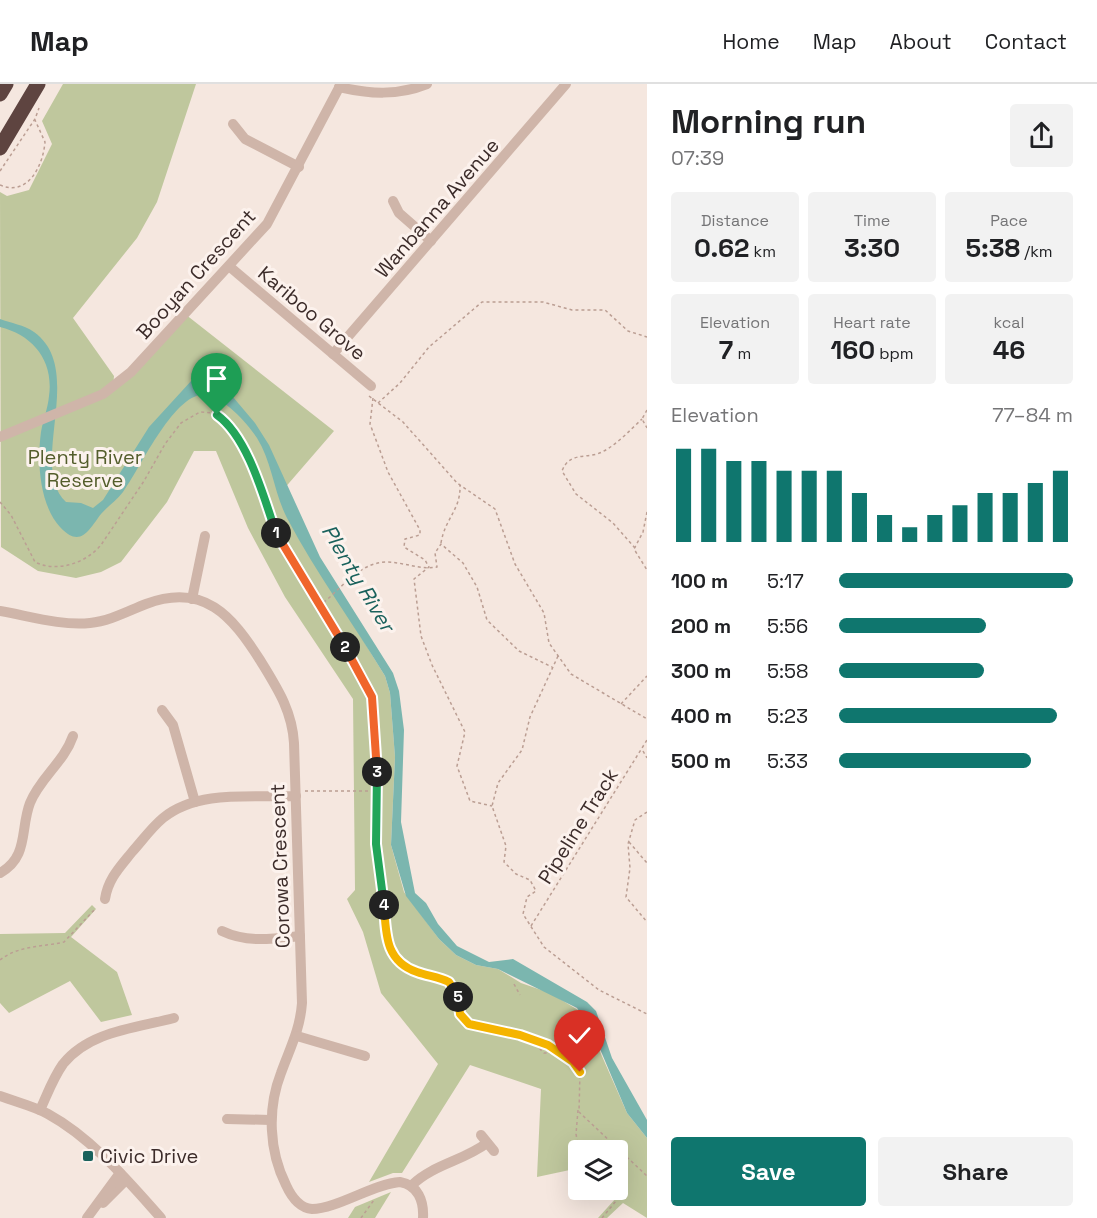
<!DOCTYPE html>
<meta charset="utf-8">
<style>
:root{--surface:#fff;--page:#f2f2f2;--text:#202124;--muted:#757577;--line:#e0e0e0;--accent:#0f766e}
body{margin:0;font-family:"Space Grotesk",sans-serif;background:var(--page);color:var(--text);height:100vh;display:flex;flex-direction:column;font-size:22px;white-space:nowrap}
*{box-sizing:border-box;margin:0}
p{font-size:20px;color:var(--muted)}
.icon{flex:none;width:33px;height:33px;fill:none;stroke:currentColor;stroke-width:2;stroke-linecap:round;stroke-linejoin:round}
.map{position:relative;flex:1;overflow:hidden}
.side{display:flex;flex-direction:column;background:var(--surface);width:450px}
.side>*{flex:none}
.controls{position:absolute;left:568px;top:1056px;display:grid;gap:12px}
.controls a{display:grid;place-items:center;width:60px;height:60px;border-radius:6px;background:var(--surface);box-shadow:0 6px 24px #0002;font-size:30px}
.pin{position:absolute;display:grid;place-items:center;width:51px;height:51px;color:#fff;margin:-62px -26px;border-radius:50% 50% 50% 0;rotate:-45deg;box-shadow:0 0 6px #0007}
.pin .icon{rotate:45deg}
.km{position:absolute;width:30px;height:30px;margin:-15px;border-radius:50%;background:#222;color:#fff;font-size:16px;line-height:30px;text-align:center}
.round{display:grid;place-items:center;flex:none;width:63px;height:63px;border-radius:6px;background:var(--page)}
.overview{display:flex;align-items:center;justify-content:space-between;height:102px;padding:0 24px}
h1{font-size:33px;font-weight:800;line-height:45px}
.metrics{display:grid;grid-template-columns:repeat(3,1fr);gap:9px;height:102px;padding:6px 24px}
.metrics div{display:grid;align-content:center;border-radius:6px;background:var(--page);text-align:center}
.metrics b{font-size:26px;font-weight:800}
.metrics small{font-size:16px;font-weight:400}
.metrics p{font-size:16px}
.chart{height:168px;padding:12px 24px}
.chart p{display:flex;justify-content:space-between}
.chart svg{width:100%;height:108px;margin-top:6px;stroke:var(--accent);stroke-width:6}
.primary-button{display:flex;gap:12px;margin-top:auto;padding:12px 24px}
.primary-button a{flex:1;height:69px;border-radius:6px;background:var(--accent);color:#fff;font-size:24px;font-weight:800;line-height:69px;text-align:center}
.primary-button a+a{background:var(--page);color:var(--text)}
ul{padding:0 24px;list-style:none;font-size:20px}
li{display:grid;grid-template-columns:96px 72px 1fr;align-items:center;height:45px}
li i{height:15px;border-radius:8px;background:var(--accent)}
header{display:flex;align-items:center;gap:36px;box-sizing:border-box;height:84px;padding:0 30px;background:var(--surface);border-bottom:2px solid var(--line)}
header strong{font-size:28px}
nav{display:flex;gap:33px;margin-inline-start:auto;font-size:21px}
main{display:flex;flex:1;min-height:0}
.map>svg:first-child{display:block}
</style>
<header>
<strong>Map</strong>
<nav><a>Home</a><a>Map</a><a>About</a><a>Contact</a></nav>
</header>
<main>
<div class="map">
<svg width="647" height="1134" viewBox="0 0 647 1134">
<rect width="100%" height="100%" fill="#f5e7df"/>
<!-- green -->
<g fill="#bfc79d">
<path d="M63,0H196L157,118L137,154L73,234L114,292L113,303L185,230L334,347L283,406L307,465L385,592L390,609L395,673L391,761L404,808L439,855L456,871L476,881L498,885L521,899L550,909L583,929L627,1029L647,1054V1134L623,1119L607,1134H598L616,1114L607,1106H618V1066H579V1084L537,1093L541,1005L470,981L402,1089H393L369,1098L438,980L381,909L363,848L347,815L355,806L353,615L285,513L248,444L216,367H194L167,418L121,478L101,488L76,494L38,487L1,463L0,108L7,112L29,106L52,60L42,37Z"/>
<path d="M92,821L96,825L71,853L117,888L132,931L101,938L70,897L9,929L0,919V850L65,849Z"/>
<path d="M391,1108L375,1134H348L355,1123Z"/>
</g>
<!-- water -->
<path fill="#7bb6af" d="M0,235C11,239 24,241 34,248C87,286 27,382 66,418L81,419L93,424L103,416L149,343L192,296L211,294L222,300L255,339L269,361L320,473L393,589L399,607L404,646L401,738L415,809L426,819L438,840L457,862L489,878L513,875L587,918L596,927L612,974L647,1036V1054L627,1029L592,946L577,924L498,885L476,881L456,871L439,855L406,812L391,761L395,673L390,609L385,592C353,539 316,489 287,434C274,409 272,378 257,354C247,339 225,314 206,311C175,306 139,387 123,408C117,416 108,422 101,430C90,444 81,466 60,443C39,420 37,377 41,348C43,336 48,324 49,312C54,277 33,251 0,243Z"/>
<g fill="none" stroke-linecap="round" stroke-linejoin="round">
<!-- path -->
<g stroke="#bb9e93" stroke-width="1.5" stroke-dasharray="3 3" stroke-linecap="butt">
<path d="M0,87L35,35L39,24"/>
<path d="M0,101C28,113 43,82 45,58L35,36"/>
<path d="M369,312L403,338L457,399L495,425L515,480L544,529L549,559L571,590L647,635"/>
<path d="M373,314L370,340L388,388L420,446V451L405,455L404,463L425,476L429,483L414,495L421,552L432,581L465,648L457,682L470,717L492,722"/>
<path d="M378,319L400,299L429,263L482,218H543L572,226H605L628,247L647,253"/>
<path d="M647,326L642,335L647,344"/>
<path d="M0,418L11,431L35,478C57,489 86,479 101,461L144,397L165,360L181,339L200,328L214,329L222,335L251,379L278,453L371,609L377,663L376,770L389,865L395,875L408,885L449,898L457,910L461,932L469,940L533,955L551,963L570,976L580,988L579,1028L647,1092"/>
<path d="M647,428L643,448L634,465L647,486"/>
<path d="M441,459C445,434 461,426 460,401"/>
<path d="M635,464L613,439L576,410L562,387C569,369 583,374 597,370C613,365 630,346 642,335"/>
<path d="M319,522C340,507 357,479 386,478C404,478 419,486 437,483L435,469L441,460L463,479L477,503L487,536L519,567L552,583"/>
<path d="M558,572L530,633L522,666L498,699L492,722L506,762L504,778L516,790L530,796L536,807L527,813L523,830L544,863L599,906L647,930"/>
<path d="M621,620L647,592"/>
<path d="M643,667L647,674"/>
<path d="M305,707H376"/>
<path d="M647,728L635,736L628,760L630,784L626,813L647,838"/>
<path d="M629,758L647,779"/>
<path d="M531,842L647,656"/>
<path d="M0,876C19,861 43,863 64,858L96,824"/>
<path d="M514,900L520,911"/>
<path d="M531,956L544,969H560"/>
<path d="M578,1026L576,1050L579,1066"/>
<path d="M361,1134L374,1116"/>
<path d="M602,1134L625,1106L618,1092"/>
</g>
<!-- minor -->
<g stroke="#cfb5a9" stroke-width="10">
<path d="M339,3C370,10 397,12 427,0"/>
<path d="M233,40L245,55L299,83"/>
<path d="M393,117L399,129L431,157"/>
<path d="M230,183L371,302"/>
<path d="M333,270L566,0"/>
<path d="M0,353L103,310L131,288L267,140L341,0"/>
<path d="M192,515L205,452"/>
<path d="M0,527C29,532 61,542 90,539C110,537 128,527 146,520C204,498 232,532 260,576C277,604 292,626 294,659L302,919C300,946 290,964 281,989C267,1025 269,1067 286,1101C291,1112 299,1124 312,1125C337,1125 373,1100 400,1098C418,1101 424,1117 423,1134"/>
<path d="M162,626L173,641L195,718"/>
<path d="M0,789C29,773 20,745 30,719C40,694 64,678 73,652"/>
<path d="M105,815C108,795 120,783 132,768C142,757 151,744 163,734C199,705 253,714 296,712"/>
<path d="M222,847C247,859 272,855 300,852"/>
<path d="M297,952L365,972"/>
<path d="M0,1012C16,1018 33,1022 48,1030C92,1054 128,1097 161,1134"/>
<path d="M40,1026C47,1011 53,994 63,980C89,947 136,944 174,934"/>
<path d="M227,1035L271,1036"/>
<path d="M481,1051L494,1067"/>
<path d="M412,1101C434,1080 463,1077 487,1059"/>
<path d="M103,1119L126,1096"/>
<path d="M87,1134L120,1089"/>
</g>
<!-- highway -->
<g stroke="#5e4440" stroke-width="15">
<path d="M0,10L6,0"/>
<path d="M0,64L38,0"/>
</g>
</g>
<g fill="none" stroke-linecap="round" stroke-linejoin="round">
<!-- split-1 casing -->
<g stroke="#fff" stroke-width="12">
<path id="split-1" d="M217,331C248,353 264,414 276,449"/>
</g>
<!-- split-2 casing -->
<g stroke="#fff" stroke-width="12">
<path id="split-2" d="M276,449L345,563"/>
</g>
<!-- split-3 casing -->
<g stroke="#fff" stroke-width="12">
<path id="split-3" d="M345,563L372,613L377,688"/>
</g>
<!-- split-4 casing -->
<g stroke="#fff" stroke-width="12">
<path id="split-4" d="M377,688L376,760L384,821"/>
</g>
<!-- split-5 casing -->
<g stroke="#fff" stroke-width="12">
<path id="split-5" d="M384,821C386,850 385,877 417,888C428,892 439,893 449,898L458,913"/>
</g>
<!-- split-6 casing -->
<g stroke="#fff" stroke-width="12">
<path id="split-6" d="M458,913L460,930L469,940L520,951L548,961L573,978L580,988"/>
</g>
<!-- split-1 -->
<use href="#split-1" stroke="#22a559" stroke-width="8"/>
<!-- split-2 -->
<use href="#split-2" stroke="#f0652b" stroke-width="8"/>
<!-- split-3 -->
<use href="#split-3" stroke="#f0652b" stroke-width="8"/>
<!-- split-4 -->
<use href="#split-4" stroke="#22a559" stroke-width="8"/>
<!-- split-5 -->
<use href="#split-5" stroke="#f5b400" stroke-width="8"/>
<!-- split-6 -->
<use href="#split-6" stroke="#f5b400" stroke-width="8"/>
</g>
<!-- markers -->
<rect fill="#1a625c" stroke="#fcf2ed" stroke-width="2" x="82" y="1066" width="12" height="12" rx="3"/>
<g text-anchor="middle" stroke-width="6" stroke-linejoin="round" paint-order="stroke">
<!-- street labels -->
<g font-size="20" fill="#3c2c2a" stroke="#fcf2ed">
<text transform="translate(437 124) rotate(-49)" y="7">Wanbanna Avenue</text>
<text transform="translate(196 190) rotate(-48)" y="7">Booyan Crescent</text>
<text transform="translate(312 229) rotate(40)" y="7">Kariboo Grove</text>
<text transform="translate(578 742) rotate(-58)" y="7">Pipeline Track</text>
<text transform="translate(280 782) rotate(-92)" y="7">Corowa Crescent</text>
</g>
<!-- park labels -->
<g font-size="20" fill="#535d2b" stroke="#fcf2ed">
<text x="85" y="380">Plenty River<tspan x="85" dy="23">Reserve</tspan></text>
</g>
<!-- poi labels -->
<g font-size="20" fill="#3c2c2a" stroke="#fcf2ed" text-anchor="start">
<text x="100" y="1079">Civic Drive</text>
</g>
<!-- water labels -->
<g font-size="21" font-style="italic" fill="#1a625c" stroke="#fcf2ed">
<text transform="translate(358 494) rotate(59)" y="7">Plenty River</text>
</g>
</g>
</svg>
<div class="controls">
<a><svg class="icon" aria-label="layers" viewBox="0 0 24 24"><path d="M12 4l9 5-9 5-9-5zM3 14l9 5 9-5"/></svg></a>
</div>
<div class="pin" style="left:217px;top:331px;background:#1e9e55"><svg class="icon" aria-label="arrive" viewBox="0 0 24 24"><path d="M6 21V4h12l-3 4 3 4H6"/></svg></div>
<div class="pin" style="left:580px;top:988px;background:#d93025"><svg class="icon" aria-label="check" viewBox="0 0 24 24"><path d="M5 12l5 5 9-10"/></svg></div>
<b class="km" style="left:276px;top:449px">1</b>
<b class="km" style="left:345px;top:563px">2</b>
<b class="km" style="left:377px;top:688px">3</b>
<b class="km" style="left:384px;top:821px">4</b>
<b class="km" style="left:458px;top:913px">5</b>
</div>
<section class="side">
<div class="overview"><div><h1>Morning run</h1><p>07:39</p></div><a class="round"><svg class="icon" aria-label="share" viewBox="0 0 24 24"><path d="M12 15V3M7 8l5-5 5 5M5 13v7h14v-7"/></svg></a></div>
<div class="metrics">
<div><p>Distance</p><b>0.62<small> km</small></b></div>
<div><p>Time</p><b>3:30</b></div>
<div><p>Pace</p><b>5:38<small> /km</small></b></div>
</div>
<div class="metrics">
<div><p>Elevation</p><b>7<small> m</small></b></div>
<div><p>Heart rate</p><b>160<small> bpm</small></b></div>
<div><p>kcal</p><b>46</b></div>
</div>
<div class="chart"><p><span>Elevation</span>77–84 m</p>
<svg viewBox="0 0 160 44" preserveAspectRatio="none"><path d="M5 44V6M15 44V6M25 44V11M35 44V11M45 44V15M55 44V15M65 44V15M75 44V24M85 44V33M95 44V38M105 44V33M115 44V29M125 44V24M135 44V24M145 44V20M155 44V15"/></svg>
</div>
<ul>
<li><b>100 m</b>5:17<i style="width:100%"></i></li>
<li><b>200 m</b>5:56<i style="width:63%"></i></li>
<li><b>300 m</b>5:58<i style="width:62%"></i></li>
<li><b>400 m</b>5:23<i style="width:93%"></i></li>
<li><b>500 m</b>5:33<i style="width:82%"></i></li>
</ul>
<div class="primary-button"><a>Save</a><a>Share</a></div>
</section>
</main>
